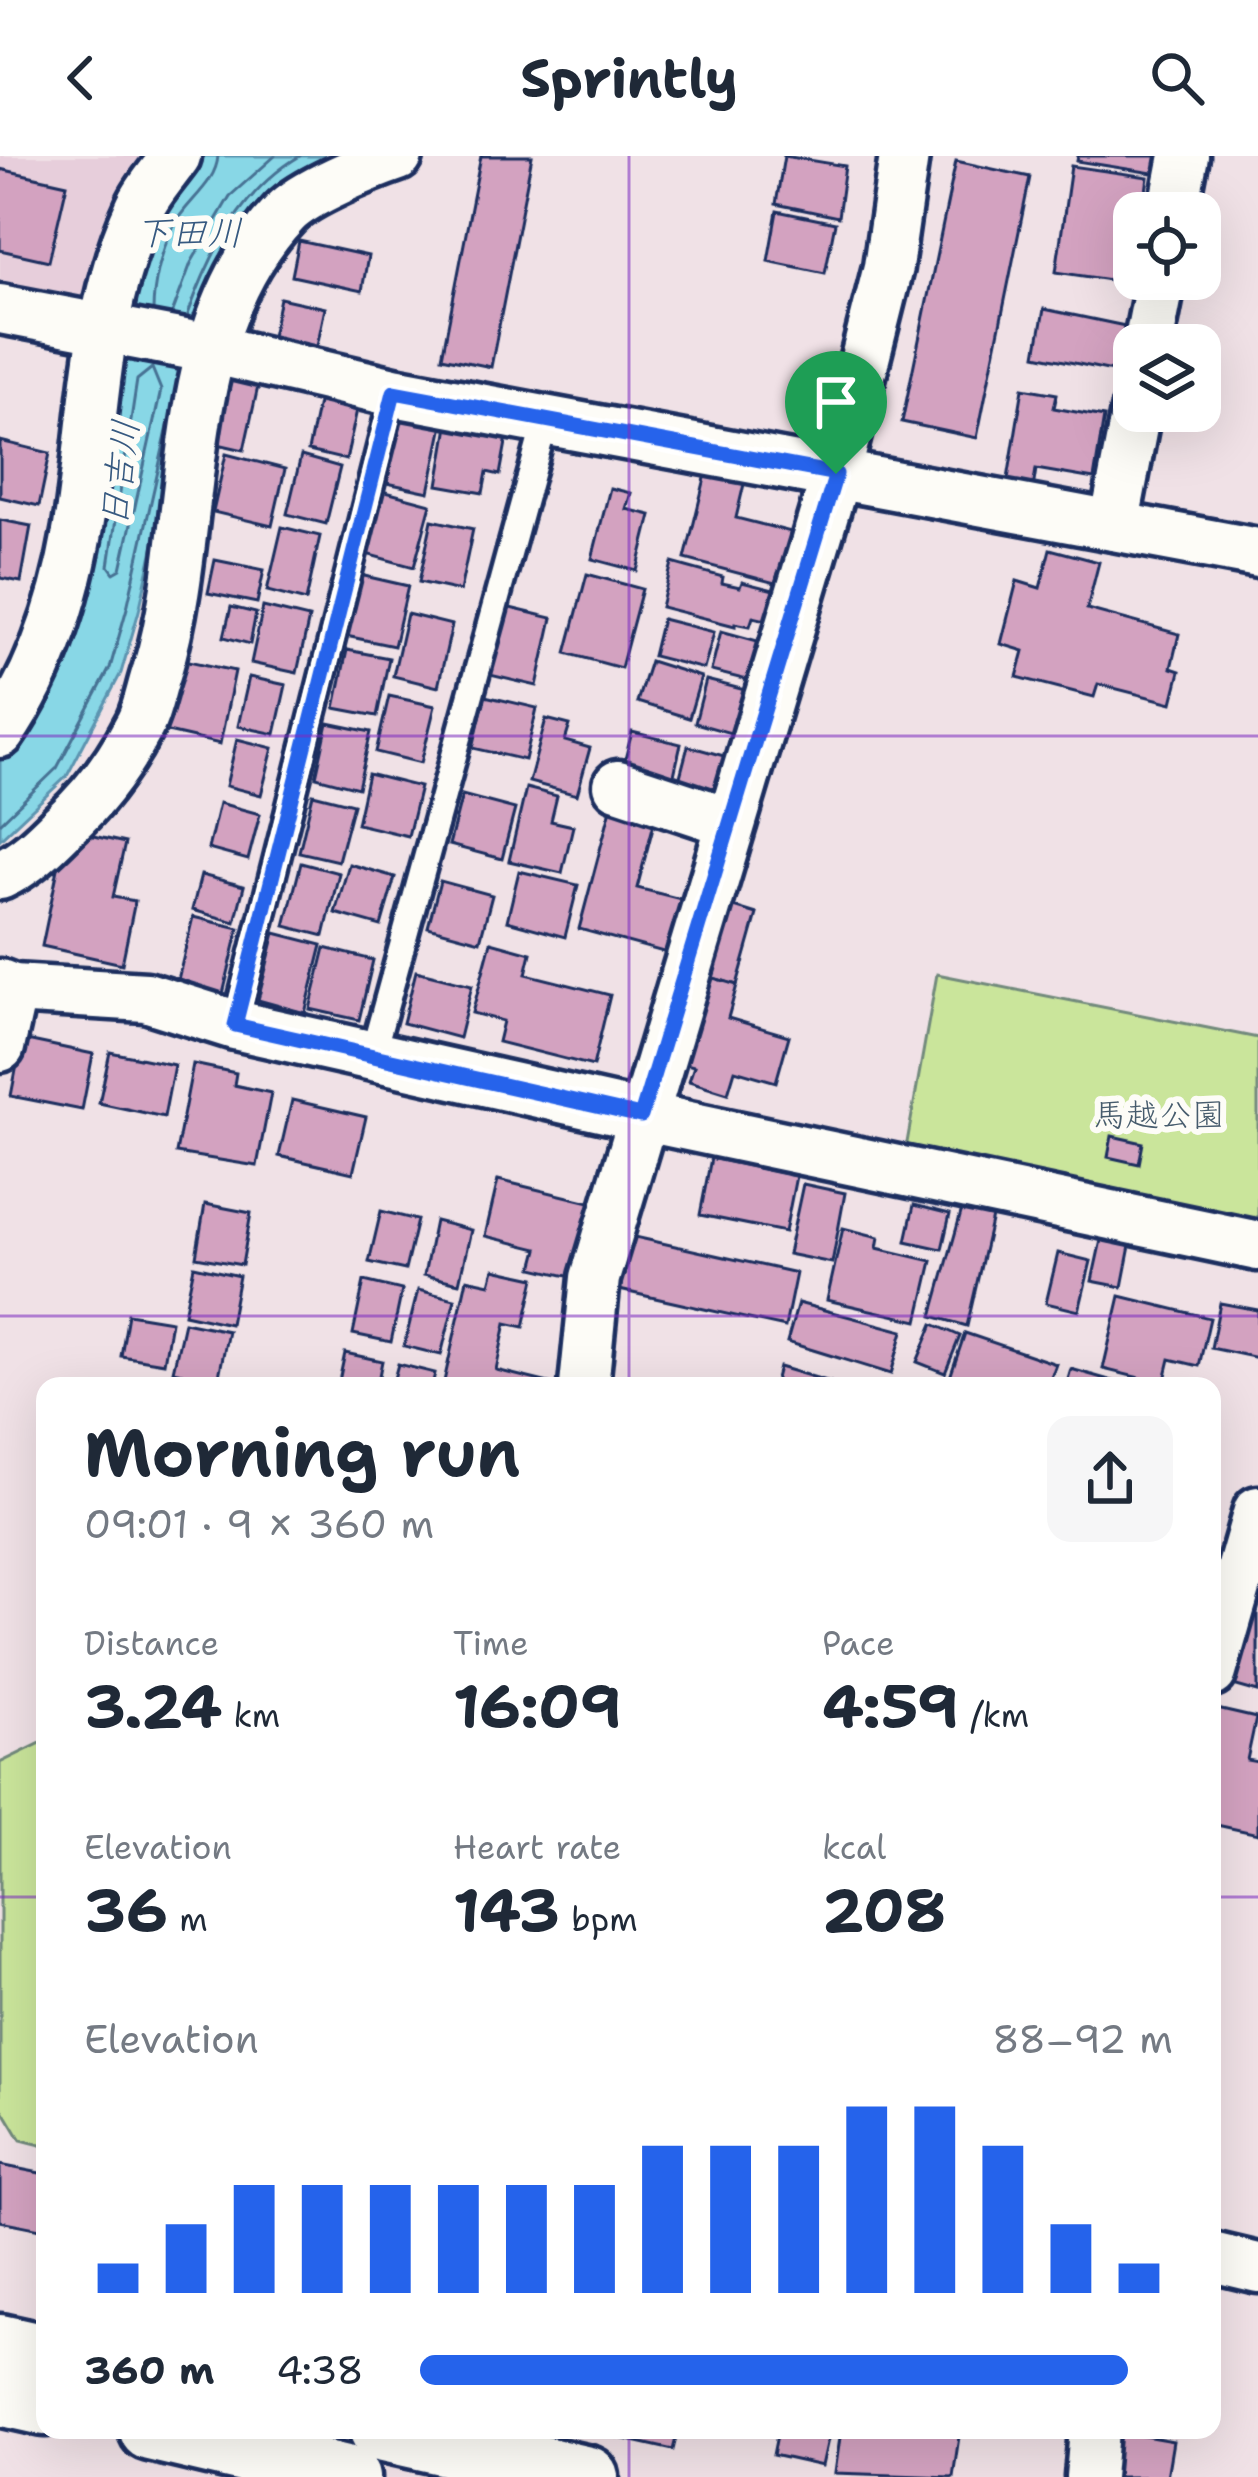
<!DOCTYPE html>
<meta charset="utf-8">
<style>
:root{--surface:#fff;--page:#f6f6f7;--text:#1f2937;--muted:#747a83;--accent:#2563eb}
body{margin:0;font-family:"Shantell Sans","Klee One",sans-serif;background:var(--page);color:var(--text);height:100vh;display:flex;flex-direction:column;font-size:45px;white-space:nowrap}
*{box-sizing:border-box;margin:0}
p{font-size:39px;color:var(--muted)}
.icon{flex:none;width:66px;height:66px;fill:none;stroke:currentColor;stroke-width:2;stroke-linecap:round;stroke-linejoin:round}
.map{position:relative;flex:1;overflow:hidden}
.details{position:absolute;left:36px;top:1221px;width:1185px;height:1062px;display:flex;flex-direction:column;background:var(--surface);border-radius:24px;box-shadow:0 12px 48px #0002}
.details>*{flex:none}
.fabs{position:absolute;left:1113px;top:36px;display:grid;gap:24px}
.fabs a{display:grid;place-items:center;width:108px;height:108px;border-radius:24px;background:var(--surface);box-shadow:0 12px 48px #0002;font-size:60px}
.pin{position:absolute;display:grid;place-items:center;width:102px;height:102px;color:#fff;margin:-123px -51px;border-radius:50% 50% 50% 0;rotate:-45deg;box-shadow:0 0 12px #0007}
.pin .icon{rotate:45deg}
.round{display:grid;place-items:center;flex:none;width:126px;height:126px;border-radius:24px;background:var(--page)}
.head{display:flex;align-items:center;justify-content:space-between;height:204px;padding:0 48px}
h1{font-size:66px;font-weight:700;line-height:90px}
.metrics{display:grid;grid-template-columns:repeat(3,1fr);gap:18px;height:204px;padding:12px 48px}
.metrics div{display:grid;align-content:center}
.metrics b{font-size:60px;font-weight:700}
.metrics small{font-size:33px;font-weight:400}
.metrics p{font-size:33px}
.chart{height:336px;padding:24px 48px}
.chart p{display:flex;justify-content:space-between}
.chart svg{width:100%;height:216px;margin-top:12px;stroke:var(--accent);stroke-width:6}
ul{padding:0 48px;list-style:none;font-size:39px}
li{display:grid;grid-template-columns:192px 144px 1fr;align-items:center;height:90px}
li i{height:30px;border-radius:15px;background:var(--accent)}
header{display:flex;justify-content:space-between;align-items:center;height:156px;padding:0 48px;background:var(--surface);font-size:54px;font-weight:700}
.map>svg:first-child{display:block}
</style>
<header><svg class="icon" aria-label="back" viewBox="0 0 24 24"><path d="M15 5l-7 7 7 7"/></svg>Sprintly<svg class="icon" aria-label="search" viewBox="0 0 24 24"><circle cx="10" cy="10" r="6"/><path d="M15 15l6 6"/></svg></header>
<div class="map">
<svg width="1258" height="2321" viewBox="0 0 1258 2321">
<rect width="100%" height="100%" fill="#f0e1e6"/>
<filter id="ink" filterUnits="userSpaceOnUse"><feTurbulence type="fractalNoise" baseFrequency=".00833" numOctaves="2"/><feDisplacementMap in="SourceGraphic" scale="24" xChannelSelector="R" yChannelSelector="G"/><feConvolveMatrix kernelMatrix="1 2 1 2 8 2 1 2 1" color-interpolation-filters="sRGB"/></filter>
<g filter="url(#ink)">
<!-- built -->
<path fill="#e7cedb" d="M0,0H142L108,144L0,125Z"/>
<!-- green -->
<g fill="#cae59b" stroke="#728a7c" stroke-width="3">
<path d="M937,818L1258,882V1076L905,998Z"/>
<path d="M45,1585V1990L21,1984L0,1949V1607Z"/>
</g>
<!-- water -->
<path fill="#88d7e6" stroke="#5c94b0" stroke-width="3" d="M196,0H327L301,13L252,55L215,120L182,208L189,232L139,455L121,517L67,620L0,683V598L126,134L148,59Z"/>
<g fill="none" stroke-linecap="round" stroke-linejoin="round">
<!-- shore -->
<g stroke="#477294" stroke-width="3">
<path d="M153,155C153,129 161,95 173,71C185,46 216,29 218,0"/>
<path d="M172,158L191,107L230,40L275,0"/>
<path d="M187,161C210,98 240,35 300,0"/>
<path d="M152,212L161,234L121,413L114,417L109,410L137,224Z"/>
<path d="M0,667L57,612L110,512L127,452L169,266"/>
</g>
</g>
<!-- building -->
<g fill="#d3a2c0" stroke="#1b2f5e" stroke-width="3">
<path d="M481,0H532L491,211L442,201Z"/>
<path d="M784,0L845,10L838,61L776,48Z"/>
<path d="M1078,0H1168L1165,19L1077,5Z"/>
<path d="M956,5L1030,21L977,282L902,266Z"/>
<path d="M1071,10L1148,21L1143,57H1134L1124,126L1056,116Z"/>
<path d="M0,13L67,28L49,105L0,94Z"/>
<path d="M777,55L835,67L825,117L768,105Z"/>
<path d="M299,85L368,100L362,135L292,120Z"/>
<path d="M280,142L325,152L316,195L271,185Z"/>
<path d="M1044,153L1125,170L1117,216L1036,199Z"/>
<path d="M223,218L259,226L244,294L209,286Z"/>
<path d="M321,232L360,240L346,304L308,295Z"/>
<path d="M1023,232L1057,238L1054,252L1104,261L1094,323L1036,313L1033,333L1007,329Z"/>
<path d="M401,260L443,269L429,336L387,327Z"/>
<path d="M448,270L507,281L500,319L487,316L483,337L438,329Z"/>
<path d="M0,285L50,297L39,350L0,341Z"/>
<path d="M226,298L285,313L272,370L213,356Z"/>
<path d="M301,300L340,311L326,368L287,358Z"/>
<path d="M706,318L744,328L736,362L803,379L793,421L778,417L775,427L685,403Z"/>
<path d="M610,332L631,337L626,353L651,359L637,415L592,403Z"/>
<path d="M382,335L431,348L414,411L366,398Z"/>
<path d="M0,364L31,370L21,426L0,422Z"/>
<path d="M432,364L473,373L460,435L419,426Z"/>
<path d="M282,371L320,380L306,445L267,435Z"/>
<path d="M1050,393L1099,406L1087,453L1179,478L1171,512L1180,515L1172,547L1098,528L1094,541L1017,521L1024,495L1001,488L1017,425L1040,432Z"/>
<path d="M215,404L264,414L257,447L208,437Z"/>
<path d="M672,407L723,421L722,427L740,431L742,426L774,434L766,464L753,461L750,470L735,467V470L661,451Z"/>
<path d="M587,418L642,433L621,512L566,497Z"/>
<path d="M360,419L408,430L394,490L346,480Z"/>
<path d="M231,451L256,457L250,488L224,481Z"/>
<path d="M263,451L309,462L297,517L251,507Z"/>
<path d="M506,451L552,462L537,530L490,519Z"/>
<path d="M407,458L452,469L438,531L393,520Z"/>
<path d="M662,463L714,476L704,513L653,500Z"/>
<path d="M721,475L765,487L755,526L711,515Z"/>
<path d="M347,494L389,502L377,560L335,552Z"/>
<path d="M175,502L235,515L220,588L159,574Z"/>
<path d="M650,505L701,521L689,562L637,546Z"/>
<path d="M249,521L286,529L275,578L238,570Z"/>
<path d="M706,524L753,536L741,580L695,567Z"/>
<path d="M389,540L435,550L421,607L376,596Z"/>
<path d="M485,540L537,552L525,604L473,592Z"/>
<path d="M546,563L570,569L565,585L590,592L577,639L529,626Z"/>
<path d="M328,567L371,576L358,632L316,621Z"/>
<path d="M632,576L681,588L672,628L622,615Z"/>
<path d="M237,583L273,592L261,639L226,630Z"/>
<path d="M688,590L735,603L724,644L677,632Z"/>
<path d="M368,618L420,631L408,680L357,668Z"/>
<path d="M526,632L557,640L551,665L573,670L562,717L509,705Z"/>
<path d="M313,638L353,648L338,705L299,696Z"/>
<path d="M462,639L515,653L502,703L449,689Z"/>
<path d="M614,641L658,652L637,732L681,743L667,797L579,773Z"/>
<path d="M219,647L260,658L248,704L208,693Z"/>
<path d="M66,674L125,687L113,741L135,745L122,808L42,790Z"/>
<path d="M301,707L339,717L324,780L285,770Z"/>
<path d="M349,708L395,721L381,770L335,757Z"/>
<path d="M519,715L578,729L565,781L507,765Z"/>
<path d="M201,719L244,730L235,766L192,754Z"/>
<path d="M440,725L492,739L480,785L428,771Z"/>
<path d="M721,747L757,758L737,829L700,818Z"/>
<path d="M193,761L239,772L222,842L176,832Z"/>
<path d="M275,777L322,789L305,857L258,844Z"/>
<path d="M491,786L531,797L526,818L610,839L593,910L498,886L503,865L472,857Z"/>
<path d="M325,792L373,804L359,864L310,853Z"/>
<path d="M416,815L472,829L459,882L403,867Z"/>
<path d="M700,818L737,829L728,862L789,880L776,926L735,914L728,937L689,925L694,910L674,905Z"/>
<path d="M22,883L93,898L82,954L11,940Z"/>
<path d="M110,896L174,909L164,961L99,947Z"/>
<path d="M193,908L236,917L234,929L271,937L257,1010L176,997Z"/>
<path d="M292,944L366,961L353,1017L279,1000Z"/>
<path d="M1112,980L1143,987L1139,1008L1108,1001Z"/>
<path d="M711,1002L796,1020L785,1076L700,1059Z"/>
<path d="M498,1024L598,1048L580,1123L533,1112L538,1093L485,1080Z"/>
<path d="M803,1028L845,1037L832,1107L788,1098Z"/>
<path d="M205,1048L251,1057L242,1109L196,1101Z"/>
<path d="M914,1049L950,1058L942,1093L906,1085Z"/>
<path d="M962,1053L992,1061L967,1170L932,1160Z"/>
<path d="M381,1055L417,1064L405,1114L369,1106Z"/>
<path d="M435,1065L471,1074L459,1127L424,1119Z"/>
<path d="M843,1072L879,1081L877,1092L932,1105L918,1165L827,1144Z"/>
<path d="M626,1079L796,1117L785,1171L615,1133Z"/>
<path d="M1101,1084L1130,1090L1122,1131L1092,1125Z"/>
<path d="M1058,1097L1091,1105L1079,1155L1046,1147Z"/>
<path d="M194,1110L239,1120L230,1168L184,1158Z"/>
<path d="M494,1113L535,1122L524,1171L506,1167L496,1214L561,1230H443L467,1123L490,1128Z"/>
<path d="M364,1125L402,1134L391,1186L353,1178Z"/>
<path d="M418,1134L455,1143L441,1199L404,1190Z"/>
<path d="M1120,1140L1210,1162L1199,1210L1170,1203L1164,1228L1103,1213Z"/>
<path d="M798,1147L903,1175L891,1218L787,1186Z"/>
<path d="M1220,1147L1258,1154V1202L1211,1192Z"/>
<path d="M128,1158L171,1165L164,1207L121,1200Z"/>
<path d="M184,1166L228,1175L218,1225L173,1215Z"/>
<path d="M933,1168L960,1180L945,1217L917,1206Z"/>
<path d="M965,1177L1056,1208L1048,1230H947Z"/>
<path d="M345,1197L382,1205L377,1230H338Z"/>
<path d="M398,1208L435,1217L432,1230H392Z"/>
<path d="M779,1211L844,1230H774Z"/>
<path d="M1071,1213L1130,1230H1066Z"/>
<path d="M1255,1458L1258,1459V1536L1233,1529Z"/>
<path d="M1217,1553L1256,1562L1247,1604L1258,1606V1678L1212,1668V1577Z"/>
<path d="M0,2009L45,2018V2074L0,2065Z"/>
<path d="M603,2274H678L673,2294L602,2278Z"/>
<path d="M778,2274H830L822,2310L773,2299Z"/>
<path d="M841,2274H960L953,2321L835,2317Z"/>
<path d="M1110,2274L1173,2285L1167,2321H1102Z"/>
</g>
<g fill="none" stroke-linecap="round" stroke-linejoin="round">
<!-- service casing -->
<g stroke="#1b2f5e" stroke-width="33">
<g id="service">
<path d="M235,869L394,236"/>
<path d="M372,900L546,263"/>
</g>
</g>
<!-- minor casing -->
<g stroke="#1b2f5e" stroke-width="57">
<g id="minor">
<path d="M1173,57L1184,0"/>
<path d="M0,153L211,193L394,236L1258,397"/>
<path d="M1148,189L1161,123"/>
<path d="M1114,370L1136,255"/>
<path d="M0,577C50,504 74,416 84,329C96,234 99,140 140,52C148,34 164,17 176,0"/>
<path d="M618,629L730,666"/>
<path d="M0,719C26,707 44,689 64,669C95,641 121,605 140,568C148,552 151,532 157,515C202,366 170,178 285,57C305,36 369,10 398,0"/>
<path d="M0,828L13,833L146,841L235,869L641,960L1258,1090"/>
<path d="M0,891L13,833"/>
<path d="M584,1230L595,1122L836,318L888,111L904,0"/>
<path d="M1212,1516L1258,1355"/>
<path d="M1212,2101L1258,2112"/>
<path d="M1090,2321L1094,2274"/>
</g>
</g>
<!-- tertiary casing -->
<g stroke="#1b2f5e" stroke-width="69">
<g id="tertiary">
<path d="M0,2189L45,2199"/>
<path d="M0,2239L45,2249"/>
<path d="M150,2274L350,2321"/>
<path d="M380,2274L588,2321"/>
</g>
</g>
<!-- service -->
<use href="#service" stroke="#fdfcf7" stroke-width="24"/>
<!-- minor -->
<use href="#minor" stroke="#fdfcf7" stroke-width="48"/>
<!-- tertiary -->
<use href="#tertiary" stroke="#fdfcf7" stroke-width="60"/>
</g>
</g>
<g fill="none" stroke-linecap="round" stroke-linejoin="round" filter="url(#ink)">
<!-- route casing -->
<g stroke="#fff" stroke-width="24">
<path id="route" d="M394,236L836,318L641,960L235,869Z"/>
</g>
<!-- route -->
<use href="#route" stroke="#2563eb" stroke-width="15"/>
</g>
<!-- grid -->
<path fill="none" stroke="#7b2cbf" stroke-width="3" stroke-opacity="0.55" d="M629,0V1230M0,580H1258M0,1160H1258M0,1741H45M1212,1741H1258M629,2274V2321"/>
<g text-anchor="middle" stroke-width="12" stroke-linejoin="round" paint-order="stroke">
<!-- park labels -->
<g font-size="33" fill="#475c6d" stroke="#fdfcf7">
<text x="1159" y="970">馬越公園</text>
</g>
<!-- water labels -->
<g font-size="36" font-style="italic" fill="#365980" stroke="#fdfcf7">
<text x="189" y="89">下田川</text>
<text transform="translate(119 317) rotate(-83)" y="13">日吉川</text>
</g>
</g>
</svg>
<div class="fabs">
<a><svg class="icon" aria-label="locate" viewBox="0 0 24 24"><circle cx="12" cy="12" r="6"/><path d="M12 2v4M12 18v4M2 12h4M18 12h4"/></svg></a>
<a><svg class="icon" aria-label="layers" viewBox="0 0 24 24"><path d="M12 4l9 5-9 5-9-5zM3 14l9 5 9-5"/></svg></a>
</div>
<div class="pin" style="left:836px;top:318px;background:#1e9e55"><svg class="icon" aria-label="arrive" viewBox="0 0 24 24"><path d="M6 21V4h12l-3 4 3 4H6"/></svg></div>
<section class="details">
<div class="head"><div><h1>Morning run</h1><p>09:01 · 9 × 360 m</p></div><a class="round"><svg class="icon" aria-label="share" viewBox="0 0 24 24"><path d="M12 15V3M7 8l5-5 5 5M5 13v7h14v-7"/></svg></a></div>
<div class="metrics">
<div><p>Distance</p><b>3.24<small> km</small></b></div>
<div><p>Time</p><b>16:09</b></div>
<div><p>Pace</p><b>4:59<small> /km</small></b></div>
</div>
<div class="metrics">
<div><p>Elevation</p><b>36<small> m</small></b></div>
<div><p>Heart rate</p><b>143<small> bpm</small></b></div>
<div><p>kcal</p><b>208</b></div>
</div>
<div class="chart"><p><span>Elevation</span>88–92 m</p>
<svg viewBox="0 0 160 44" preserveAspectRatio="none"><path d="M5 44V38M15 44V30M25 44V22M35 44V22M45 44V22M55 44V22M65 44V22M75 44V22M85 44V14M95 44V14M105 44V14M115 44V6M125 44V6M135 44V14M145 44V30M155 44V38"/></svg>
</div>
<ul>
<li><b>360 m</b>4:38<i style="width:94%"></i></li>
</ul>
</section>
</div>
